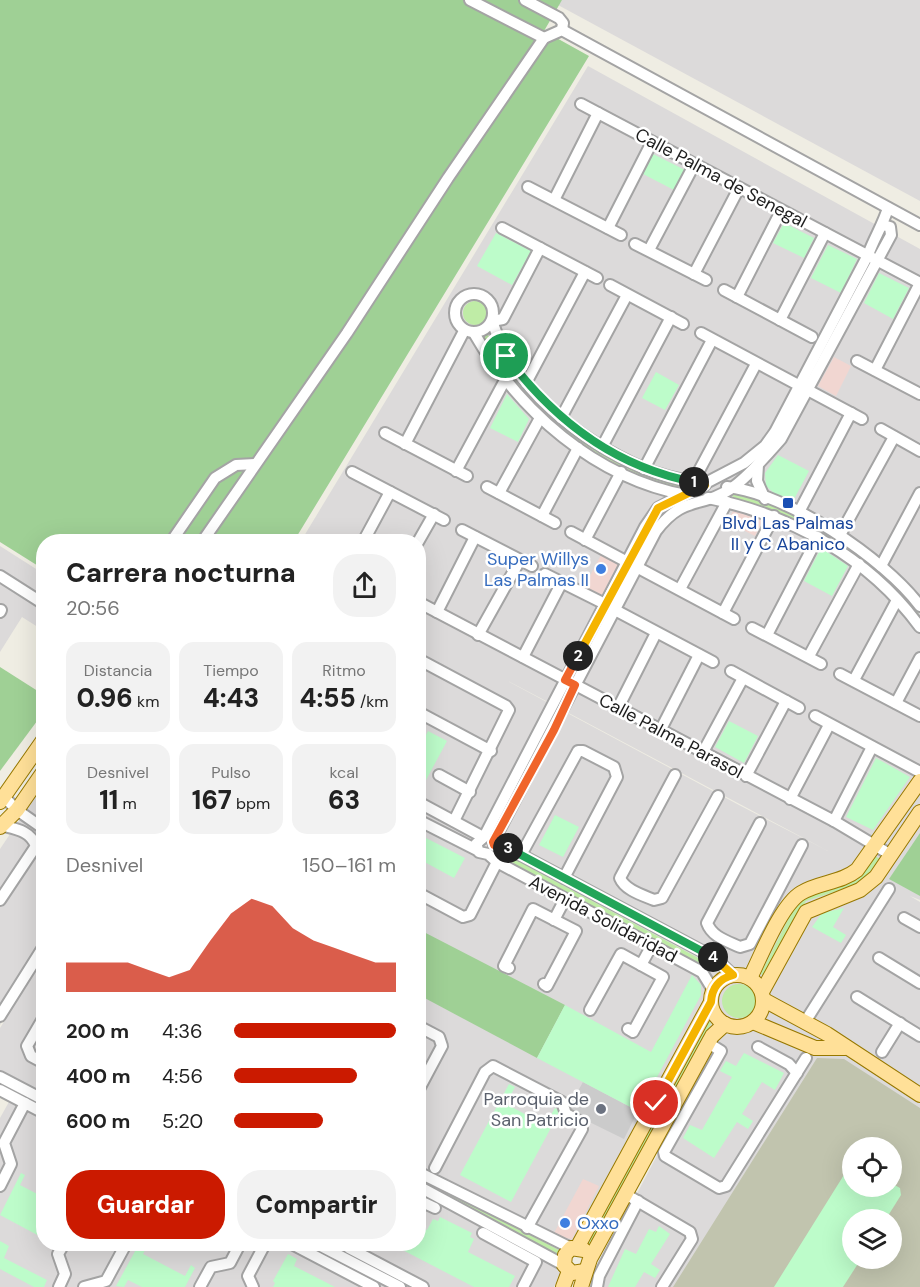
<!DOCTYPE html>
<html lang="es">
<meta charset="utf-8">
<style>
:root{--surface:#fff;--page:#f2f2f2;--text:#222;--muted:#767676;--accent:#cb1a00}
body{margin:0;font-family:"DM Sans",sans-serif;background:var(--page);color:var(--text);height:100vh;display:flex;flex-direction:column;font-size:22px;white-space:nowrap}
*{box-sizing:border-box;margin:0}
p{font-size:20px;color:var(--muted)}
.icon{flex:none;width:33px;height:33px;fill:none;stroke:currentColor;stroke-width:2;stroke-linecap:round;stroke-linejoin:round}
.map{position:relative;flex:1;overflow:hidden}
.panel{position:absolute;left:36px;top:534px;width:390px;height:717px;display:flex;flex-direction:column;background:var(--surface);border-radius:24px;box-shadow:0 6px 24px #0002}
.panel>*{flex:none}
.fabs{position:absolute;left:842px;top:1137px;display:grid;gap:12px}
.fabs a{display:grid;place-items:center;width:60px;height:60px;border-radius:50%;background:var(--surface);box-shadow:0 6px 24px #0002;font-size:30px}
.pin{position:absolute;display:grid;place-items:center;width:51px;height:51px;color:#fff;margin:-26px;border:3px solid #fff;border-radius:50%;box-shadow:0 2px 6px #0007}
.km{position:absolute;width:30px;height:30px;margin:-15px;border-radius:50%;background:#222;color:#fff;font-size:16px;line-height:30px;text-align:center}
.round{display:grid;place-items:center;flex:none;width:63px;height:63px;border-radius:24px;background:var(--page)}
.headline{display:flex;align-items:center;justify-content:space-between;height:102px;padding:0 30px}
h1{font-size:27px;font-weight:800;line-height:45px}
.stats{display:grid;grid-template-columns:repeat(3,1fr);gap:9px;height:102px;padding:6px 30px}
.stats div{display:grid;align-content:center;border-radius:15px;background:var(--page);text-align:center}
.stats b{font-size:26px;font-weight:800}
.stats small{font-size:16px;font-weight:400}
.stats p{font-size:16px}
.chart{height:168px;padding:12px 30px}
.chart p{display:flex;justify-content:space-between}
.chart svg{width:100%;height:108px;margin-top:6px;fill:var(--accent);opacity:.7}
.button{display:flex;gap:12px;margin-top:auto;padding:12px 30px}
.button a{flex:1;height:69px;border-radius:24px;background:var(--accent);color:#fff;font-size:24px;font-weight:800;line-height:69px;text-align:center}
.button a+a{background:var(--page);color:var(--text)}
ul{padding:0 30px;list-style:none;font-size:20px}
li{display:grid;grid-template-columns:96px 72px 1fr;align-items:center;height:45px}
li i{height:15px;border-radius:8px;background:var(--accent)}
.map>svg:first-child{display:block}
</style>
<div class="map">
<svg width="920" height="1287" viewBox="0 0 920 1287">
<rect width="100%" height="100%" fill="#efede3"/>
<!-- residential -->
<g fill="#dcdada" fill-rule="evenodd">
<path d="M562,0H920V201L558,5Z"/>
<path d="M588,66L920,249V900L910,896L920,902V1287H592L594,1275L671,1129L642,1114L554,1287H0V1118L20,1082L0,1072V1028L41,963L43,964L44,1244H418V542L301,541ZM504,679L548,702L828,851L739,805ZM852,1148H891V1186H852ZM852,1220H891V1258H852Z"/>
<path d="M0,546L44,574L43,626L41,629L22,617L0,652Z"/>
<path d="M43,785V956L0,1025V849Z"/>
</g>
<!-- commercial -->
<g fill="#f1d6d1">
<path d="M834,357L851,366L836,396L818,386Z"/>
<path d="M733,511L763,520L755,536L727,522Z"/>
<path d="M601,555L619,564L602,596L584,587Z"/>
<path d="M583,1179L599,1186L572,1239L564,1238L554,1233Z"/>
</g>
<!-- religious -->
<path fill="#cbcbcb" d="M583,1082L638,1111L624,1139L569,1112V1107Z"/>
<!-- construction -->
<path fill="#c1c4ae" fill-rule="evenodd" d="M817,1058L844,1059L920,1108V1287H673ZM852,1148H891V1186H852ZM852,1220H891V1258H852Z"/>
<!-- grass -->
<g fill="#bfeca6">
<circle cx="475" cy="313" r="12"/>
<path d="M483,333L488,335L523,387L634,469L663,481L681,485L684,488C672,491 656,482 644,477C574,448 524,400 482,337Z"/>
<path d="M729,494H737C757,500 776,505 795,514C821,526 920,591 920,620C880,577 848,545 794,519C775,510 745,506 729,494Z"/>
<path d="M503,853L717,968L718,970L715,972L501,857Z"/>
<path d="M875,856L880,859L861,883L806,901L766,975L762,976L761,973L797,902L811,892L857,880Z"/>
<circle cx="739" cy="1001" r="17"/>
<path d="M709,1020L711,1024L589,1251L585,1247Z"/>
<path d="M418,1177L559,1250L560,1255L554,1254L419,1182Z"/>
</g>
<!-- forest -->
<g fill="#9fd095">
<path d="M0,0H562L544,31L589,56L294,541L44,542L43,569L0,542Z"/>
<path d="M0,667L44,695L43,713L0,771Z"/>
<path d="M920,833V896L889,879Z"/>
<path d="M418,929L565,1005L537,1058L419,995Z"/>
</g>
<!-- park -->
<g fill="#bdfcca">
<path d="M653,154L685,170L674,190L643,174Z"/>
<path d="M784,223L814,238L804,258L773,243Z"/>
<path d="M496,233L531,251L512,285L477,266Z"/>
<path d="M828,245L857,259L841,293L811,278Z"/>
<path d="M879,273L909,288L893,319L864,303Z"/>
<path d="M656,372L679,385L665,410L642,398Z"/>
<path d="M507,394L529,419L518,442L490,428Z"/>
<path d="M778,455L809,471L793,501L775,494L766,486L765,473Z"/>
<path d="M821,548L848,566L832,596L804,581Z"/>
<path d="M729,721L758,736L744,763L715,747Z"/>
<path d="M428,731L447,741L425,782L419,778V749Z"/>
<path d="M876,758L910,777L873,830L846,817Z"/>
<path d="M555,815L579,827L563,857L539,845Z"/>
<path d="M426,838L465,858L454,878L419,859V840L423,842Z"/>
<path d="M844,908L833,927L846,935L841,943L812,927L822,913Z"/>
<path d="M692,975L701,985V995L656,1079L644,1082L636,1097L640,1107L638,1111L537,1058L565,1005L651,1052Z"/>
<path d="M744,1053L784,1073L775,1090L762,1082L742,1114L753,1121L748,1129L737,1122L714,1158L683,1138L690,1125L702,1130L732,1077L720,1071L726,1061L736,1066Z"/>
<path d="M509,1084L515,1087L506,1104L545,1125L555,1108L560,1111L511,1202L460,1175Z"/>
<path d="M852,1162V1186H891V1183L900,1188L901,1195L886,1219L852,1220V1258L861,1259L843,1287H774Z"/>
<path d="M21,1173L25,1175L20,1185L43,1197V1238L0,1215Z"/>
<path d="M440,1217L472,1233L470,1237L474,1239L468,1252L515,1276L509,1287H474L391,1244H418L419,1226L427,1230L433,1219L438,1221Z"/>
<path d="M659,1226L670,1234L651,1264L660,1270L655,1278L644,1272L635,1287H608L625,1249L636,1254L649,1229L656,1232Z"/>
<path d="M0,1241L9,1246L4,1258L47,1280L44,1287H34L0,1269Z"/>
<path d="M139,1244H148L143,1254L185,1276L191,1265L195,1268L185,1287H142L128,1280L124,1287L116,1286Z"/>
<path d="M288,1254L297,1259L294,1266L335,1287H273L275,1283L273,1281Z"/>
</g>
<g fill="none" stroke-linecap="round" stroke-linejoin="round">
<!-- minor casing -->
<g stroke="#a4a4a4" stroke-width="14">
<g id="minor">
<path d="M470,0L544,38"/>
<path d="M525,0L559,18L563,23L562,30"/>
<path d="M581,104L920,283"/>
<path d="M528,187L621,235"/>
<path d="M554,200L598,113"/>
<path d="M502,228L597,278"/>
<path d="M608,228L652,142"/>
<path d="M635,244L706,280"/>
<path d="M540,248L503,319L492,321C514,390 579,440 643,468C663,477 685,480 705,485"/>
<path d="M649,250L694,165"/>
<path d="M694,274L739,188"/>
<path d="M610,285L683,324"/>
<path d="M724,290L812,337"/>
<circle cx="474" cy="313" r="19"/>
<path d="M737,297L781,211"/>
<path d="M780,320L825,233"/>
<path d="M474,333C519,411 595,478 686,495"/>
<path d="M701,333L862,419"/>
<path d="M857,361L920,394"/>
<path d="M875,370L920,283"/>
<path d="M526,383L585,272"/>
<path d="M561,418L627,295"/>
<path d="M881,429L920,451"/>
<path d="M385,433L467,476"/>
<path d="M405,444L464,331"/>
<path d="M602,447L671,317"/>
<path d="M758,465L757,481L765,499"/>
<path d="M644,469L712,340"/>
<path d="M456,471L505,380"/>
<path d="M352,472L444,520"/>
<path d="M693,482L756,364"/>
<path d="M487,487L555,523"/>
<path d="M727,487C787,493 884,558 920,606"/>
<path d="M499,493L540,418"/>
<path d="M708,498C791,515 869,557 920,627"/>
<path d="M799,512L851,413"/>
<path d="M542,516L578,448"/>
<path d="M462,530L532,566"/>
<path d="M571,532L734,619"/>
<path d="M840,535L894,437"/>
<path d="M585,540L621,472"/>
<path d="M171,542L215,478L236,465L255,464"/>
<path d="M202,542L347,333L448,178L544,38L562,30L920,225"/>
<path d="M363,542L390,492"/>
<path d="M418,542L434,514"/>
<path d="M881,566L920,493"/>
<path d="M545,574L605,604"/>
<path d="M0,576L44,604"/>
<path d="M680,589L727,502"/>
<path d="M418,602L834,821L891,855"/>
<path d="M615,610L713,662"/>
<path d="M0,612L1,610"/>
<path d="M437,612L475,537"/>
<path d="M723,613L774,516"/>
<path d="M752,628L821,664"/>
<path d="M478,635L520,560"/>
<path d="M767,635L818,537"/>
<path d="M809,656L859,564"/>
<path d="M523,657L562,582"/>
<path d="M418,659L506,706L509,710L454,821"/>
<path d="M731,671L799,708"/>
<path d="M840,674L920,716"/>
<path d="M854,680L897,600"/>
<path d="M896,703L920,658"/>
<path d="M618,708L656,633"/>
<path d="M418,712L491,751"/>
<path d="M815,716L920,772"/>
<path d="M660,731L699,655"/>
<path d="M702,754L743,678"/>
<path d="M439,775L470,792"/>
<path d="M675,775L620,878C625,890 642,895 654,900L662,898L718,796"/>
<path d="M746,776L786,701"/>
<path d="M4,797L17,810L44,829"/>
<path d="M790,799L829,725"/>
<path d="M418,802L483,837"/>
<path d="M418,820L477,850"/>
<path d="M834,821L872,747"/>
<path d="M760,823L707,923C712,937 727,941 740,947L750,944L802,845"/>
<path d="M0,825C15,829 30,830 36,846L0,900"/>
<path d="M484,837L645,527L658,508L744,463L765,446L775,432L868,255C874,238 883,225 888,208"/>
<path d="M484,837L476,844L479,852L488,854L497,862L702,972L713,990"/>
<path d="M493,842L656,531C684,494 701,509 732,488C748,477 767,455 781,439L891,235L890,227L883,225"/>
<path d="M494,845L521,855L715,958L733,975"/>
<path d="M521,855L578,751H583L614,767L617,777L564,878"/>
<path d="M418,893L463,917L470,915L497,862"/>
<path d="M904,918L920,927"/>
<path d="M554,920L565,899"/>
<path d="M879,958L920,983"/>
<path d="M641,965L652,945"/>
<path d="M509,968L504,966L533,909L576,931L547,986L544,984"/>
<path d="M857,997L920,1036"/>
<path d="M590,1010L621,954L663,977L633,1032L628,1029"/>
<path d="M0,1016L44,946"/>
<path d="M44,1017L27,1046L31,1056L44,1063"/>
<path d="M805,1022L889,889"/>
<path d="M418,1026L439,1037L442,1046L418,1091"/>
<path d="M708,1043L721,1051L664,1152L665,1156L719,1188L726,1186L806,1058"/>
<path d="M758,1047L789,1064L797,1073"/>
<path d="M882,1052L900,1023"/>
<path d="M0,1077L44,1100"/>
<path d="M0,1090L44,1113"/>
<path d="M435,1168L485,1072L493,1066L562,1102L566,1114L579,1121L582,1129L527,1228"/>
<path d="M418,1172L571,1248"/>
<path d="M0,1186L11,1164L4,1143L25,1103"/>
<path d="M418,1186L564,1265"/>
<path d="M627,1195L690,1232L692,1239L662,1287"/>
<path d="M418,1200L435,1208"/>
<path d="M483,1233L536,1262L523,1287"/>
<path d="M292,1244L374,1287"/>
<path d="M317,1244L400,1287"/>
<path d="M348,1244L349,1248L423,1287"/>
<path d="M59,1287L65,1274L58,1254L64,1244"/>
<path d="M84,1287L106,1281L126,1244"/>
<path d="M200,1287L211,1267L230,1263L240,1244"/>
<path d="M253,1287L248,1276L265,1244"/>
<path d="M597,1287L599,1276L638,1201"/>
</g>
</g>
<!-- major casing -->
<g stroke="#977800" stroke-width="16">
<g id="major">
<path d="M0,802L44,739"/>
<path d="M0,827L17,810L44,771"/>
<circle cx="737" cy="1001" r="26"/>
<path d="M750,978C761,956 781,905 801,893C819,882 841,883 857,870L920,781"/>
<path d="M762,992L806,912L860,890L876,877L920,812"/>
<path d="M764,1000L827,1034L920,1095"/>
<path d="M753,1022L815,1048H845"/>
<path d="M577,1248L711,1002"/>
<path d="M584,1250L571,1248L565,1255L564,1265L572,1273L585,1271"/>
<path d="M563,1287L569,1271"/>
<path d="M581,1287L590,1259L712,1036L725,1024"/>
</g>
</g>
<!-- minor -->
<use href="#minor" stroke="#fff" stroke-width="10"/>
<!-- major -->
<use href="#major" stroke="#ffe098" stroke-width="14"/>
</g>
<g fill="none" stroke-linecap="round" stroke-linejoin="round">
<!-- split-1 casing -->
<g stroke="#fff" stroke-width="12">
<path id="split-1" d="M506,356C553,419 615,467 694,482"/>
</g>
<!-- split-2 casing -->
<g stroke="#fff" stroke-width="12">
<path id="split-2" d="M578,656L658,508L705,485L694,482"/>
</g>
<!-- split-3 casing -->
<g stroke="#fff" stroke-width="12">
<path id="split-3" d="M508,848L494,845L493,842L554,730L575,685L565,680L578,656"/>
</g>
<!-- split-4 casing -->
<g stroke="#fff" stroke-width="12">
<path id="split-4" d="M508,848L713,957"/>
</g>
<!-- split-5 casing -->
<g stroke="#fff" stroke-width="12">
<path id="split-5" d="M656,1103L711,1002C712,987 719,979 733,975L713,957"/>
</g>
<!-- split-1 -->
<use href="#split-1" stroke="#22a559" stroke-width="8"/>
<!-- split-2 -->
<use href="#split-2" stroke="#f5b400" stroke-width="8"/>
<!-- split-3 -->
<use href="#split-3" stroke="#f0652b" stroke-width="8"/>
<!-- split-4 -->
<use href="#split-4" stroke="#22a559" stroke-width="8"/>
<!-- split-5 -->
<use href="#split-5" stroke="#f5b400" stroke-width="8"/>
</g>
<!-- markers -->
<rect fill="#1a4fb4" stroke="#fff" stroke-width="2" x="782" y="497" width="12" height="12" rx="3"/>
<g fill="#3f7fe0" stroke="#fff" stroke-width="2">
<circle cx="601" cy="569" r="6"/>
<circle cx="565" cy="1223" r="6"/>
</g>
<circle fill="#6b7280" stroke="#fff" stroke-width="2" cx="601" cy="1109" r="6"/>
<g text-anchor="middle" stroke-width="5" stroke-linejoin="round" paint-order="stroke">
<!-- street labels -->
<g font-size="18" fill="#1d1d1d" stroke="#fff">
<text transform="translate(721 178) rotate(28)" y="6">Calle Palma de Senegal</text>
<text transform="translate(671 736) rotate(28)" y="6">Calle Palma Parasol</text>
<text transform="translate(603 919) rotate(28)" y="6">Avenida Solidaridad</text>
</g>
<!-- transit labels -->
<g font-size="18" fill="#164399" stroke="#fff">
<text x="788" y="529">Blvd Las Palmas<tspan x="788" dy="21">II y C Abanico</tspan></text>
</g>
<!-- shop labels -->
<g font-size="18" fill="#366cbe" stroke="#fff" text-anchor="end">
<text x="589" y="565">Super Willys<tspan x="589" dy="21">Las Palmas II</tspan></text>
<text x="577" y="1229" text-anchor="start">Oxxo</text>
</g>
<!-- worship labels -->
<g font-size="18" fill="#5b616d" stroke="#fff" text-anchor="end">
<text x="589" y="1105">Parroquia de<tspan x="589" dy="21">San Patricio</tspan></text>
</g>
</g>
</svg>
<div class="fabs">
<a><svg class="icon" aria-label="locate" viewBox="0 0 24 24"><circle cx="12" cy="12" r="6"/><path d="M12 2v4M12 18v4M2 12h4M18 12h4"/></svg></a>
<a><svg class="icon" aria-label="layers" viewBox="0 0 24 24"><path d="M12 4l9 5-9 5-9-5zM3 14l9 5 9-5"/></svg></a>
</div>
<div class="pin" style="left:506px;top:356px;background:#1e9e55"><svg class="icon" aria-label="arrive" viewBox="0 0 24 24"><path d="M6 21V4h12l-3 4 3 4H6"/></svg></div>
<div class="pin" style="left:656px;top:1103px;background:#d93025"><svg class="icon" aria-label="check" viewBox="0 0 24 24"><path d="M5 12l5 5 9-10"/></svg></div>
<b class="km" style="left:694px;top:482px">1</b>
<b class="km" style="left:578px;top:656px">2</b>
<b class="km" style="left:508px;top:848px">3</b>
<b class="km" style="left:713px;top:957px">4</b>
<section class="panel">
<div class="headline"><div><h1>Carrera nocturna</h1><p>20:56</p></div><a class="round"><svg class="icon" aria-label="share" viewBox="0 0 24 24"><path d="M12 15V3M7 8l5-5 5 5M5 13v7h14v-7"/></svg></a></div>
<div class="stats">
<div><p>Distancia</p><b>0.96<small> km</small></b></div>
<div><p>Tiempo</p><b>4:43</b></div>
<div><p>Ritmo</p><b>4:55<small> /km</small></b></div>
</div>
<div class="stats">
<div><p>Desnivel</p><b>11<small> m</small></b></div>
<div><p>Pulso</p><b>167<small> bpm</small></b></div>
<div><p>kcal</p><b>63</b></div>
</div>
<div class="chart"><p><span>Desnivel</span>150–161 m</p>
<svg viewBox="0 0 160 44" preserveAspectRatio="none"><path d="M0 44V32L10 32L20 32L30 32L40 35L50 38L60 35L70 23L80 12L90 6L100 9L110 18L120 23L130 26L140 29L150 32L160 32V44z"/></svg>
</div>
<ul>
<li><b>200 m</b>4:36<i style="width:100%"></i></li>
<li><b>400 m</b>4:56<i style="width:76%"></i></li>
<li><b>600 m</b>5:20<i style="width:55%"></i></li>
</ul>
<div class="button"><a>Guardar</a><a>Compartir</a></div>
</section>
</div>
